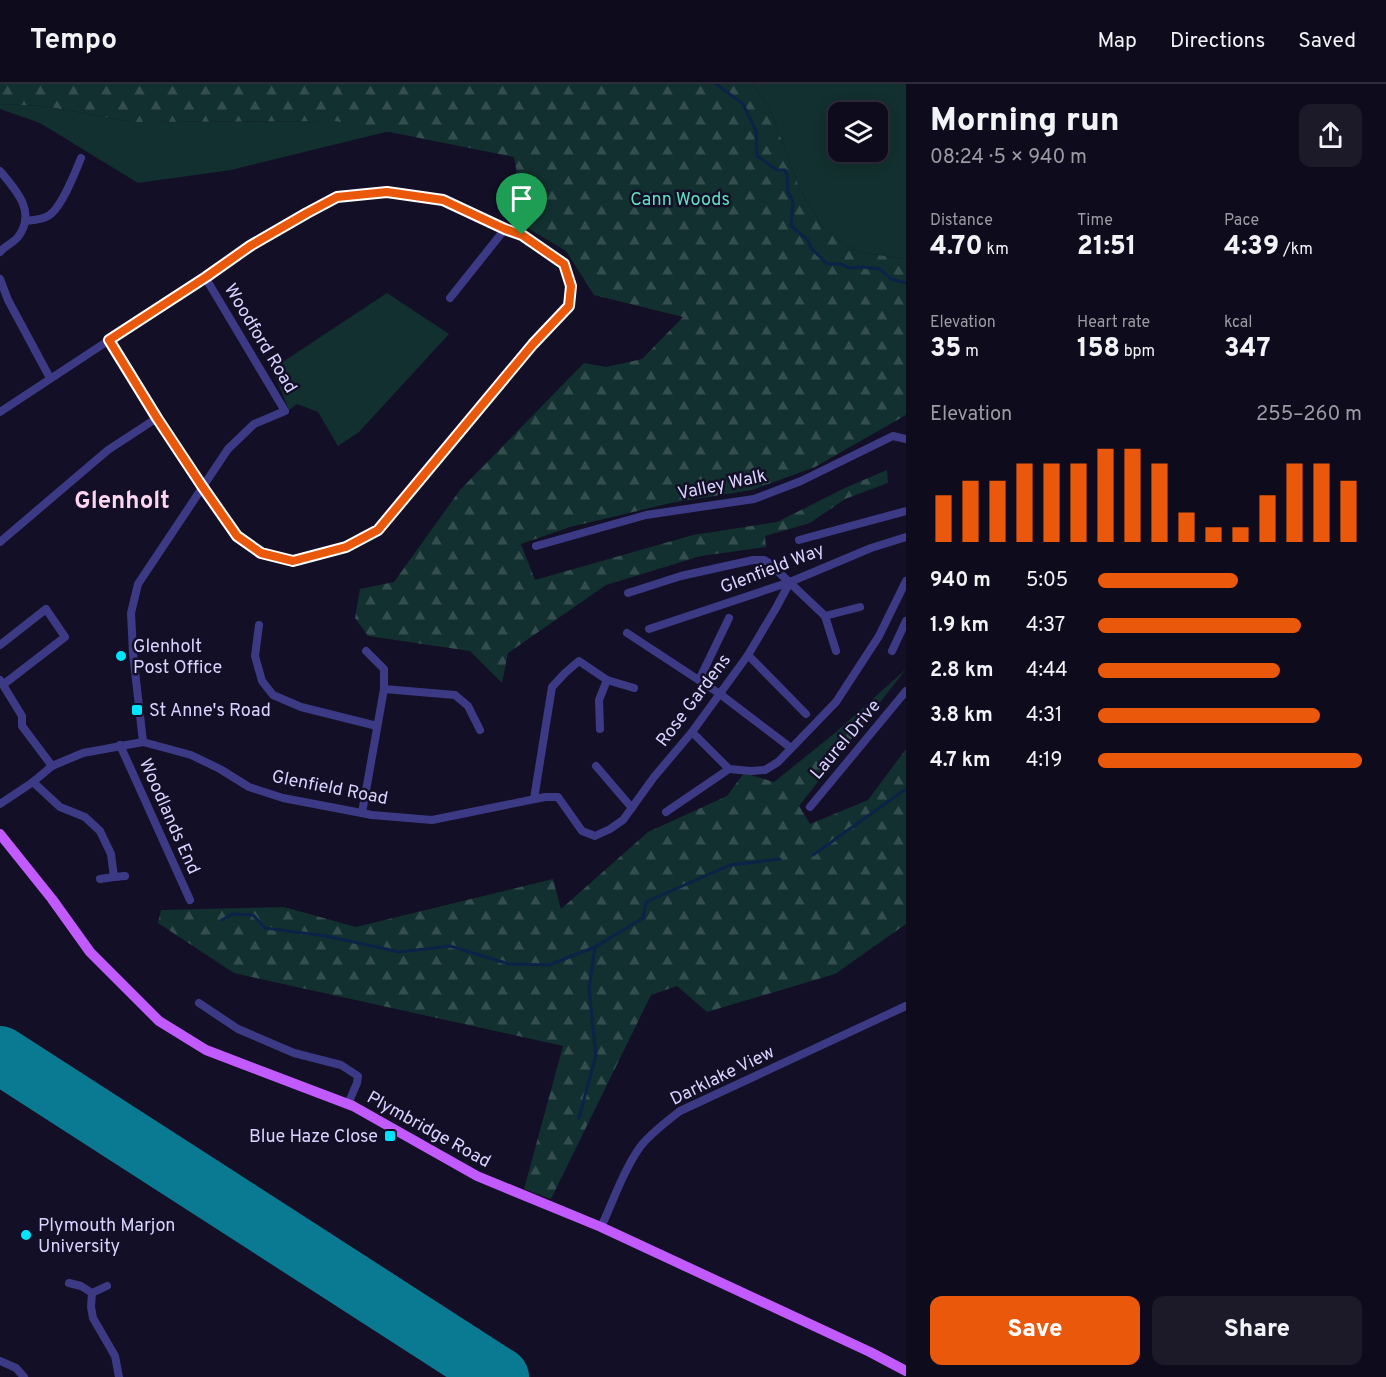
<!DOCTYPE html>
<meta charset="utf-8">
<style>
:root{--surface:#0e0b1c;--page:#1c1929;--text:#f1f3f6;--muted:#9b9ba3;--line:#2e2b3b;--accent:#ea580c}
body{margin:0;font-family:Overpass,sans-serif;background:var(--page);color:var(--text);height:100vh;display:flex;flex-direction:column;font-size:22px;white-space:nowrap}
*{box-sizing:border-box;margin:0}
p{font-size:20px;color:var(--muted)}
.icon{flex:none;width:33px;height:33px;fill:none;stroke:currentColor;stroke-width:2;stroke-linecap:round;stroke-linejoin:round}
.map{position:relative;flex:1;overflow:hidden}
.sheet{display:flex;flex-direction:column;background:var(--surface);width:480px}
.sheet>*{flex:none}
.controls{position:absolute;left:828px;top:18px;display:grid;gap:12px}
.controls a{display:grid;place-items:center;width:60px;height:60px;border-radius:12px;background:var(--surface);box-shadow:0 3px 15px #0003,0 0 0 2px var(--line);font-size:30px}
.pin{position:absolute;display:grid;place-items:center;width:51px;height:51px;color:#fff;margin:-62px -26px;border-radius:50% 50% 50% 0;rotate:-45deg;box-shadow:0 0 6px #0007}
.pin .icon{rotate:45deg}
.round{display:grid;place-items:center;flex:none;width:63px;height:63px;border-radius:12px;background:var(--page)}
.head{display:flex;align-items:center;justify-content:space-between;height:102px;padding:0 24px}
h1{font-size:33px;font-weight:800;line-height:45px}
.figures{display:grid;grid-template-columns:repeat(3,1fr);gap:9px;height:102px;padding:6px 24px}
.figures div{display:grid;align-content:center}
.figures b{font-size:26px;font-weight:800}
.figures small{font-size:16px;font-weight:400}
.figures p{font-size:16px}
.chart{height:168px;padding:12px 24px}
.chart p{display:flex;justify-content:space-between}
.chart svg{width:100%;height:108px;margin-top:6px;stroke:var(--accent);stroke-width:6}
.primary-button{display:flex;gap:12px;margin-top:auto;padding:12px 24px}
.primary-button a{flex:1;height:69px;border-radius:12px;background:var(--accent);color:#fff;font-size:24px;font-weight:800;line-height:69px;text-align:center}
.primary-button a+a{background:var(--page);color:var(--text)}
ul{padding:0 24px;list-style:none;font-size:20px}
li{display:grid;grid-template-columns:96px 72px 1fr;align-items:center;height:45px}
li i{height:15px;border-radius:8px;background:var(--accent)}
header{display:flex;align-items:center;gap:36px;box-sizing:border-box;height:84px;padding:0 30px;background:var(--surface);border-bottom:2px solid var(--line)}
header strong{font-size:28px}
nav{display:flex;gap:33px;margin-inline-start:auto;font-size:21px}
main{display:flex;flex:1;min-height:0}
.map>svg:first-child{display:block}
</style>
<header>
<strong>Tempo</strong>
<nav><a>Map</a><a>Directions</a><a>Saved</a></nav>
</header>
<main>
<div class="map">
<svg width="906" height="1293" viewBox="0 0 906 1293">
<defs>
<pattern id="forest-firs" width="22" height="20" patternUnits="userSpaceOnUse" patternTransform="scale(1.5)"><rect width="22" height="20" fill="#12302f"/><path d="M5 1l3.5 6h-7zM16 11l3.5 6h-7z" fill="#344d4e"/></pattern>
</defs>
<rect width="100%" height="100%" fill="#130f26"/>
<!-- green -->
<g fill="#12302f" fill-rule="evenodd">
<path d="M752,0H906V175L858,168L826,148L800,106L770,25ZM838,28H878V68H838Z"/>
<path d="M0,20L44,22L132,38L335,37L390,47L231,86L138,99L40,39L0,25Z"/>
<path d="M387,209L449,250L359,348L338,362L318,328L297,320L289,326L272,285Z"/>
</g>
<!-- forest -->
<g fill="url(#forest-firs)">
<path d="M0,0H752L770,25L800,106L826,148L858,168L906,175V331L815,383L752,406L671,419L570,443L521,460L535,496L693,451L777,438L847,403L887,386L888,399L845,415L810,439L765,452L766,463L701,472L606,501L508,569L502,599L470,567L368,552L355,534L360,505L394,498L460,406L584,279L606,283L642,275L683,233L594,211L566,167L526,143L514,73L335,37L132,38L44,22L0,20Z"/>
<path d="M906,585L799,722L810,740L868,716L906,665V840L835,890L707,928L677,902L651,911L551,1115L524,1105L563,962L234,889L158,839L161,826L284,823L356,843L553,795L561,825L648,748L727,712L744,689L774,698L835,649Z"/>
</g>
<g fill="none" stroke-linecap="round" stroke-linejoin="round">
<!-- stream -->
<g stroke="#0c2248" stroke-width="3">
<path d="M716,0L743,20L756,47L757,72L777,86H785L787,92L788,108L793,118L791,142L808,156L811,164L827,180H841L849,184L862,183L880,185L891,195L906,199"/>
<path d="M813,771L906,705"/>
<path d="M222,836L232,830L253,831L265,844L326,852L400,868L450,862L509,880L549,881L595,863L643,834L646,818L730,781L780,775"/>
<path d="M579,1034L596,971L589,905L595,863"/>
</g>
<!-- runway -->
<path stroke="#0a7a92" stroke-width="58" d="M0,971L500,1293"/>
<!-- minor -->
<g stroke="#3d3a85" stroke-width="8">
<path d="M0,87C16,106 37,128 18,153C13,159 5,162 0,168"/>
<path d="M25,137C33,136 41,136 48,132C61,125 75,89 81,74"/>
<path d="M0,195L8,216L50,294"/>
<path d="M450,214L505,145"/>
<path d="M0,328L205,193L250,162L307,129L337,113L387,108L443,116L505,145L521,151L564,180L571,202L569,222L533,260L378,445L346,463L293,477L261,469L237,452L157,334L109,256"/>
<path d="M799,456L906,427"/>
<path d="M0,458L108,366L157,334"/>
<path d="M536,462L646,431L754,415L801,397L893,352L906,355"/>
<path d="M628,509L681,492L753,476H764L769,479L825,532L860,523"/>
<path d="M825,532L836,567"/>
<path d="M259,541L255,572L262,597L273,611L301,623L377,642"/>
<path d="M649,545L790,498L871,464L906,453"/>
<path d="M627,549L720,610L791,664"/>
<path d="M0,561L46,525L65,553L4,600"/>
<path d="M892,567L906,537"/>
<path d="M748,571L806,630"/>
<path d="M0,596L22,632V642L52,682"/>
<path d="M699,596L729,534"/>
<path d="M384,605L455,611L468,622L480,646"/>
<path d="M600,645L599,616L607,596"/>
<path d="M692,648L729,685L751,687L765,686L778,678L836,618L879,552L906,497"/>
<path d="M143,658L133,569L131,529L138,500L228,365L254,340L285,327L205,193"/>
<path d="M120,661L190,816"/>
<path d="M596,682L632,724"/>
<path d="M33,698L60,723L85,733L100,747L111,770L114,793"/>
<path d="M534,715L552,603L565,589L579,577L607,596L634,604"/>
<path d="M0,720L33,698L52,682L83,669L143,658L191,671L220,685L249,703L283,714L372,731L432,736L545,713H558L582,747L595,752L610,745L623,736L654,693L692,648L748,571L776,524L790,498"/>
<path d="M810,723L906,607"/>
<path d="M666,728L729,685"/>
<path d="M362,729L384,605V585L366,567"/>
<path d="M100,795L114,793L125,792"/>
<path d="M199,919L238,945L294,969L341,981L358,992L357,999L348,1020"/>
<path d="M601,1143C613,1118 622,1089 638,1066C646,1053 667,1037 680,1027L906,922"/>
<path d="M69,1199L81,1202L92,1209L91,1223L93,1234L115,1272L119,1293"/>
<path d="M92,1209L107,1202"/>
<path d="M0,1277L16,1284L24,1293"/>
</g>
<!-- major -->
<path stroke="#c25bff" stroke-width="10" d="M0,750L52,815L90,868L159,937L206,966L353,1022L477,1092L601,1143L870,1268L906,1287"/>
</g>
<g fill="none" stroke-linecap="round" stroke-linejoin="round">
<!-- route casing -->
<g stroke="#fff" stroke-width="12">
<path id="route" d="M387,108L443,116L505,145L522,151L564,180L571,202L569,222L533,260L378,446L346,463L293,477L261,469L237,452L202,402L157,334L109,256L206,193L250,162L307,129L337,113Z"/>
</g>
<!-- route -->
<use href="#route" stroke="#ea580c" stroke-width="8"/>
</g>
<!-- markers -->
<g fill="#00e5ff" stroke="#130f26" stroke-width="2">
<circle cx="121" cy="572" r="6"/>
<rect x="131" y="620" width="12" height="12" rx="3"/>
<rect x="384" y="1046" width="12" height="12" rx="3"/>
<circle cx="26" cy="1151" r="6"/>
</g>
<g text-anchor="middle" stroke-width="5" stroke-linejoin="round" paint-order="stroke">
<!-- park labels -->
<g font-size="18" fill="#5fe0c0" stroke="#130f26">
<text x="680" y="121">Cann Woods</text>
</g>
<!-- street labels -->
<g font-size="18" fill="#d9d4ff" stroke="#130f26">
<text transform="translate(261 254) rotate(59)" y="6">Woodford Road</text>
<text transform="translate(722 400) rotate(-12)" y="6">Valley Walk</text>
<text transform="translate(772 484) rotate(-21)" y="6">Glenfield Way</text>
<text transform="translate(693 616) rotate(-53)" y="6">Rose Gardens</text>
<text transform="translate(845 655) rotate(-50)" y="6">Laurel Drive</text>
<text transform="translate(330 703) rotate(11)" y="6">Glenfield Road</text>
<text transform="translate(170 732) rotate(66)" y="6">Woodlands End</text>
<text transform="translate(722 991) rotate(-26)" y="6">Darklake View</text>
<text transform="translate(429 1045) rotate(29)" y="6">Plymbridge Road</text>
</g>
<!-- poi labels -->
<g font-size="18" fill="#d9d4ff" stroke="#130f26" text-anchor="start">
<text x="133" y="568">Glenholt<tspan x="133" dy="21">Post Office</tspan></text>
<text x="149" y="632">St Anne's Road</text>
<text x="378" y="1058" text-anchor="end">Blue Haze Close</text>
<text x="38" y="1147">Plymouth Marjon<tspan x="38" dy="21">University</tspan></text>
</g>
<!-- district labels -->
<g font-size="24" font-weight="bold" fill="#ffd6f0" stroke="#130f26">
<text x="122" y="424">Glenholt</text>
</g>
</g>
</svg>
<div class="controls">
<a><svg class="icon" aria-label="layers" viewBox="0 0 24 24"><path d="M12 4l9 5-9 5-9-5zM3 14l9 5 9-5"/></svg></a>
</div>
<div class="pin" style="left:522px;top:151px;background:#1e9e55"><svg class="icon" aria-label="arrive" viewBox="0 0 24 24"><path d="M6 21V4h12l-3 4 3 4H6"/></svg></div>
</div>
<section class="sheet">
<div class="head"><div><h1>Morning run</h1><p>08:24 · 5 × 940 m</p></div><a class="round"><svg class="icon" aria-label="share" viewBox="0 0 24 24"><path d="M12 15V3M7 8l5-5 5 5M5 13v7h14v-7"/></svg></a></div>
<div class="figures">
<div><p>Distance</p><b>4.70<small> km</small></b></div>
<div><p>Time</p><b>21:51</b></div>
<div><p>Pace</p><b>4:39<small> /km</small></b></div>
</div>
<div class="figures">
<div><p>Elevation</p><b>35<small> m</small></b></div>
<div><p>Heart rate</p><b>158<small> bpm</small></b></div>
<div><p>kcal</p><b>347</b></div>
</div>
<div class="chart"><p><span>Elevation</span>255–260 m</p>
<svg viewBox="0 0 160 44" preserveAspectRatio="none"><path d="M5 44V25M15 44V19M25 44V19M35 44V12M45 44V12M55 44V12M65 44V6M75 44V6M85 44V12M95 44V32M105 44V38M115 44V38M125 44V25M135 44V12M145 44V12M155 44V19"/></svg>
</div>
<ul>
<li><b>940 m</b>5:05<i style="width:53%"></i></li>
<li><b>1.9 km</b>4:37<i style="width:77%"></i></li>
<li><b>2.8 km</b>4:44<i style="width:69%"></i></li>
<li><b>3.8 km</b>4:31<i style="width:84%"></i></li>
<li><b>4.7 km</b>4:19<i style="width:100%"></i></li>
</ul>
<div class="primary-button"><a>Save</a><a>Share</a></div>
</section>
</main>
